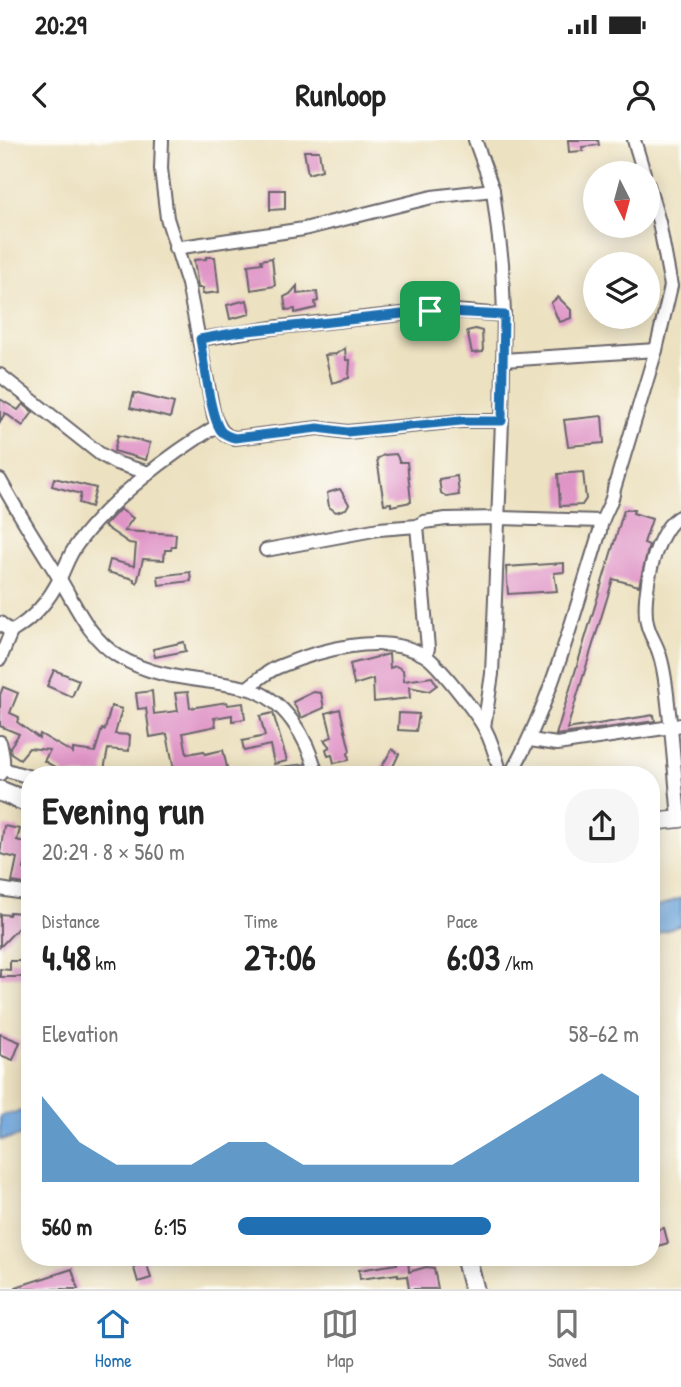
<!DOCTYPE html>
<meta charset="utf-8">
<style>
:root{--surface:#fff;--page:#f6f6f6;--text:#222;--muted:#767676;--line:#e0e0e0;--accent:#1f6fb2}
body{margin:0;font-family:"Patrick Hand",sans-serif;background:var(--page);color:var(--text);height:100vh;display:flex;flex-direction:column;font-size:26px;white-space:nowrap}
*{box-sizing:border-box;margin:0}
p{font-size:23px;color:var(--muted)}
.icon{flex:none;width:38px;height:38px;fill:none;stroke:currentColor;stroke-width:2;stroke-linecap:round;stroke-linejoin:round}
.map{position:relative;flex:1;overflow:hidden}
.sheet{position:absolute;left:21px;top:626px;width:639px;height:500px;display:flex;flex-direction:column;background:var(--surface);border-radius:28px;box-shadow:0 4px 18px #0003}
.sheet>*{flex:none}
.needle{width:46px;rotate:174deg}
.controls{position:absolute;left:583px;top:21px;display:grid;gap:14px}
.controls a{display:grid;place-items:center;width:77px;height:77px;border-radius:50%;background:var(--surface);box-shadow:0 4px 18px #0003;font-size:35px}
.pin{position:absolute;display:grid;place-items:center;width:60px;height:60px;color:#fff;margin:-30px;border-radius:14px;box-shadow:0 4px 10px #0006}
.round{display:grid;place-items:center;flex:none;width:74px;height:74px;border-radius:28px;background:var(--page)}
.summary{display:flex;align-items:center;justify-content:space-between;height:119px;padding:0 21px}
h1{font-size:38px;font-weight:700;line-height:52px}
.metrics{display:grid;grid-template-columns:repeat(3,1fr);gap:10px;height:119px;padding:7px 21px}
.metrics div{display:grid;align-content:center}
.metrics b{font-size:35px;font-weight:700}
.metrics small{font-size:19px;font-weight:400}
.metrics p{font-size:19px}
.chart{height:196px;padding:14px 21px}
.chart p{display:flex;justify-content:space-between}
.chart svg{width:100%;height:126px;margin-top:7px;fill:var(--accent);opacity:.7}
ul{padding:0 21px;list-style:none;font-size:23px}
li{display:grid;grid-template-columns:112px 84px 1fr;align-items:center;height:52px}
li i{height:18px;border-radius:9px;background:var(--accent)}
.status{display:flex;justify-content:space-between;align-items:center;height:49px;padding:0 35px;background:var(--surface);direction:ltr}
.status svg{height:19px;fill:currentColor}
header{display:flex;justify-content:space-between;align-items:center;height:91px;padding:0 21px;background:var(--surface);font-size:32px;font-weight:700}
.menu{display:flex;justify-content:space-around;align-items:center;height:98px;border-top:2px solid var(--line);background:var(--surface);font-size:19px;color:var(--muted)}
.menu a{display:grid;justify-items:center;gap:4px}
.menu .active{color:var(--accent)}
.map>svg:first-child{display:block}
</style>
<div class="status"><b>20:29</b><svg viewBox="0 0 49 12"><path d="M0 12V9h3v3zM5 12V6h3v6zM10 12V3h3v9zM15 12V0h3v12zM26 1h20v11H26zM47 4h2v5h-2z"/></svg></div>
<header><svg class="icon" aria-label="back" viewBox="0 0 24 24"><path d="M15 5l-7 7 7 7"/></svg>Runloop<svg class="icon" aria-label="person" viewBox="0 0 24 24"><circle cx="12" cy="8" r="4"/><path d="M4 21q1-7 8-7t8 7"/></svg></header>
<div class="map">
<svg width="681" height="1149" viewBox="0 0 681 1149">
<rect width="100%" height="100%" fill="#fdfcf7"/>
<filter id="ink" filterUnits="userSpaceOnUse"><feTurbulence type="fractalNoise" baseFrequency=".0143" numOctaves="2"/><feDisplacementMap in="SourceGraphic" scale="14" xChannelSelector="R" yChannelSelector="G"/><feConvolveMatrix kernelMatrix="1 2 1 2 8 2 1 2 1" color-interpolation-filters="sRGB"/></filter>
<filter id="wash" filterUnits="userSpaceOnUse"><feTurbulence type="fractalNoise" baseFrequency=".00686" numOctaves="4" result="noise"/><feDisplacementMap in="SourceGraphic" scale="28" xChannelSelector="R" yChannelSelector="G"/><feGaussianBlur stdDeviation="1.57" result="paint"/><feColorMatrix in="noise" values="0 0 0 0 0 0 0 0 0 0 0 0 0 0 0 0 0 1.4 0 .05"/><feComposite in="paint" operator="in"/></filter>
<g filter="url(#wash)">
<rect width="100%" height="100%" fill="#ece1c0"/>
<!-- water -->
<g fill="#6da5db" stroke="#48648b" stroke-width="2">
<path d="M681,758V785L651,796V769Z"/>
<path d="M30,969V994L0,1000V976Z"/>
</g>
<g id="blocks">
<!-- building -->
<g fill="#e095c7">
<path d="M568,0H598L599,5L582,7L583,11L569,12Z"/>
<path d="M304,11H319L322,30L308,34Z"/>
<path d="M270,50H285V69L270,70Z"/>
<path d="M206,117H215L219,152L202,154L203,148H198L194,120L206,119Z"/>
<path d="M272,118L275,146L251,150L248,125L262,123L261,120Z"/>
<path d="M297,146V154L317,152L318,161L315,162L316,168L295,173V169L286,170L284,157L290,154Z"/>
<path d="M558,157L571,170V178L563,181L559,182L551,163Z"/>
<path d="M247,160L250,174L230,179L227,165Z"/>
<path d="M475,189L482,191L483,212L472,213L467,191Z"/>
<path d="M345,208L346,220H350L349,238L332,243L325,215L336,214Z"/>
<path d="M134,253L174,263L170,278L130,268Z"/>
<path d="M0,259L18,270L23,264L33,272L23,286L5,273L0,282Z"/>
<path d="M602,276L604,303L568,306L564,280Z"/>
<path d="M118,295L150,303L146,320L114,311Z"/>
<path d="M396,314L400,322H407L411,362L391,366V363L384,364L377,319L384,315Z"/>
<path d="M583,332L586,359L582,365L560,366L558,334Z"/>
<path d="M457,336L459,355L447,357L441,353L439,339Z"/>
<path d="M54,338L96,348L91,367L79,363L81,354L52,346Z"/>
<path d="M340,349L349,364L346,369L336,372L329,367L327,353Z"/>
<path d="M120,369L133,378L124,391L176,394L175,406H172L171,410H165L164,420L143,419L137,443L134,442V439L107,432L110,420L134,426L136,404L129,403L104,386Z"/>
<path d="M624,370H634L633,373L652,379L644,403L649,405L639,446L613,439L567,589L654,575L655,581L556,595Z"/>
<path d="M564,423V432L554,433L557,451L508,454L506,427Z"/>
<path d="M190,432L191,441L159,445L158,436Z"/>
<path d="M184,502L186,511L155,517L153,509Z"/>
<path d="M389,514L390,528L396,526L403,530L404,541L432,537L437,545L429,551L409,547L410,558L374,562L373,539L354,545L350,524Z"/>
<path d="M54,530L79,540L72,557L47,546Z"/>
<path d="M3,547L18,553L10,573L19,577L17,582L39,598L40,594L73,613V609L95,612L102,589L105,590L111,566L122,569L115,594L130,595L129,611L108,609L103,635H64V632L44,621L50,610L29,608L20,619L11,613L10,607L19,594L0,586V555Z"/>
<path d="M152,551L154,574L178,571L175,553L188,552L190,568L227,562L228,565L243,563L245,579L232,581V575L214,578L216,586L183,593L187,614L204,611L205,614L223,610L228,632L207,635H175L167,594L150,597L146,568L138,569L136,553Z"/>
<path d="M313,552L321,553L324,568L301,578L293,562Z"/>
<path d="M340,569L350,611L348,613L349,620L334,623L332,615L328,616L326,609L330,607L324,600L332,597L326,573Z"/>
<path d="M273,573L287,621L274,624L270,605L244,611L242,601L265,596L260,576Z"/>
<path d="M399,573L419,574L416,591L398,590Z"/>
<path d="M392,609L399,614L389,635H377Z"/>
<path d="M4,686L20,689L17,700L30,704L24,729L28,730L25,744L12,742L17,718L0,714Z"/>
<path d="M10,772L21,773L20,786L0,807V774L9,775Z"/>
<path d="M29,817L28,837H0V829L10,830V821H20Z"/>
<path d="M0,894L20,902L13,920L0,915Z"/>
<path d="M664,1088L668,1103L651,1108V1091Z"/>
<path d="M131,1118H145L151,1138L138,1142Z"/>
<path d="M406,1118H408L409,1132L426,1127L434,1128L438,1149H409L407,1136L398,1137V1134L360,1139L359,1130L397,1124L396,1119Z"/>
<path d="M72,1129L78,1149H16V1147Z"/>
</g>
</g>
</g>
<g filter="url(#ink)">
<use href="#blocks" fill-opacity="0" stroke="#69656a" stroke-width="2"/>
<g fill="none" stroke-linecap="round" stroke-linejoin="round">
<!-- minor casing -->
<g stroke="#69656a" stroke-width="16">
<g id="minor">
<path d="M162,0L161,29L167,78L188,144L214,276C219,287 222,296 235,298L318,288L347,292L461,281H502"/>
<path d="M475,0L493,50L502,123L504,175L502,281L492,534L484,587"/>
<path d="M634,0L644,33"/>
<path d="M175,108L304,89L432,57L493,50"/>
<path d="M200,199L279,187L430,171H455L504,175"/>
<path d="M503,220L656,210"/>
<path d="M0,235L100,314L116,323L149,333"/>
<path d="M0,340C18,373 38,404 58,436C76,465 88,497 118,516C159,541 202,538 246,548C285,557 308,600 317,635"/>
<path d="M417,386L428,508L426,516"/>
<path d="M266,410L379,389L417,386L424,382L446,379L498,378L601,381"/>
<path d="M0,483L11,492C34,478 49,461 61,436C66,425 70,413 78,403C111,358 171,314 218,285"/>
<path d="M0,519L11,492"/>
<path d="M247,548C257,541 266,532 278,527C319,510 382,492 424,515C437,522 478,575 485,589C493,604 497,620 501,635"/>
<path d="M530,600L557,604L671,587C667,563 667,536 659,513C656,503 649,494 647,483C641,457 655,387 681,376"/>
<path d="M0,602C2,612 6,625 0,634"/>
<path d="M0,628L30,637"/>
<path d="M272,635L316,630"/>
<path d="M510,635C551,564 575,470 600,391C601,375 613,365 614,349L656,210L671,146L659,82L648,45"/>
<path d="M679,679L671,587L681,585"/>
<path d="M0,749L30,754"/>
</g>
</g>
<!-- major casing -->
<g stroke="#69656a" stroke-width="19">
<path id="major" d="M651,682L681,679"/>
</g>
<!-- highway casing -->
<g stroke="#69656a" stroke-width="23">
<g id="highway">
<path d="M0,651L30,663"/>
<path d="M466,1118L474,1149"/>
</g>
</g>
<!-- minor -->
<use href="#minor" stroke="#fff" stroke-width="12"/>
<!-- major -->
<use href="#major" stroke="#fff" stroke-width="16"/>
<!-- highway -->
<use href="#highway" stroke="#fff" stroke-width="19"/>
</g>
</g>
<g fill="none" stroke-linecap="round" stroke-linejoin="round" filter="url(#ink)">
<!-- route casing -->
<g stroke="#fff" stroke-width="14">
<path id="route" d="M430,171L504,175L502,281H461L347,292L318,288L235,298C230,297 225,295 221,291C210,277 204,219 200,199L238,192Z"/>
</g>
<!-- route -->
<use href="#route" stroke="#1f6fb2" stroke-width="9"/>
</g>
</svg>
<div class="controls">
<a><svg class="needle" viewBox="-14 -14 28 28"><path d="M0-13l5 13h-10z" fill="#e53935"/><path d="M0 13l5-13h-10z" fill="#767676"/></svg></a>
<a><svg class="icon" aria-label="layers" viewBox="0 0 24 24"><path d="M12 4l9 5-9 5-9-5zM3 14l9 5 9-5"/></svg></a>
</div>
<div class="pin" style="left:430px;top:171px;background:#1e9e55"><svg class="icon" aria-label="arrive" viewBox="0 0 24 24"><path d="M6 21V4h12l-3 4 3 4H6"/></svg></div>
<section class="sheet">
<div class="summary"><div><h1>Evening run</h1><p>20:29 · 8 × 560 m</p></div><a class="round"><svg class="icon" aria-label="share" viewBox="0 0 24 24"><path d="M12 15V3M7 8l5-5 5 5M5 13v7h14v-7"/></svg></a></div>
<div class="metrics">
<div><p>Distance</p><b>4.48<small> km</small></b></div>
<div><p>Time</p><b>27:06</b></div>
<div><p>Pace</p><b>6:03<small> /km</small></b></div>
</div>
<div class="chart"><p><span>Elevation</span>58–62 m</p>
<svg viewBox="0 0 160 44" preserveAspectRatio="none"><path d="M0 44V14L10 30L20 38L30 38L40 38L50 30L60 30L70 38L80 38L90 38L100 38L110 38L120 30L130 22L140 14L150 6L160 14V44z"/></svg>
</div>
<ul>
<li><b>560 m</b>6:15<i style="width:63%"></i></li>
</ul>
</section>
</div>
<nav class="menu">
<a class="active"><svg class="icon" aria-label="home" viewBox="0 0 24 24"><path d="M3 11l9-7 9 7M6 9v11h12V9"/></svg>Home</a>
<a><svg class="icon" aria-label="map" viewBox="0 0 24 24"><path d="M3 6l6-2 6 2 6-2v14l-6 2-6-2-6 2zM9 4v14M15 6v14"/></svg>Map</a>
<a><svg class="icon" aria-label="saved" viewBox="0 0 24 24"><path d="M7 4h10v16l-5-4-5 4z"/></svg>Saved</a>
</nav>
